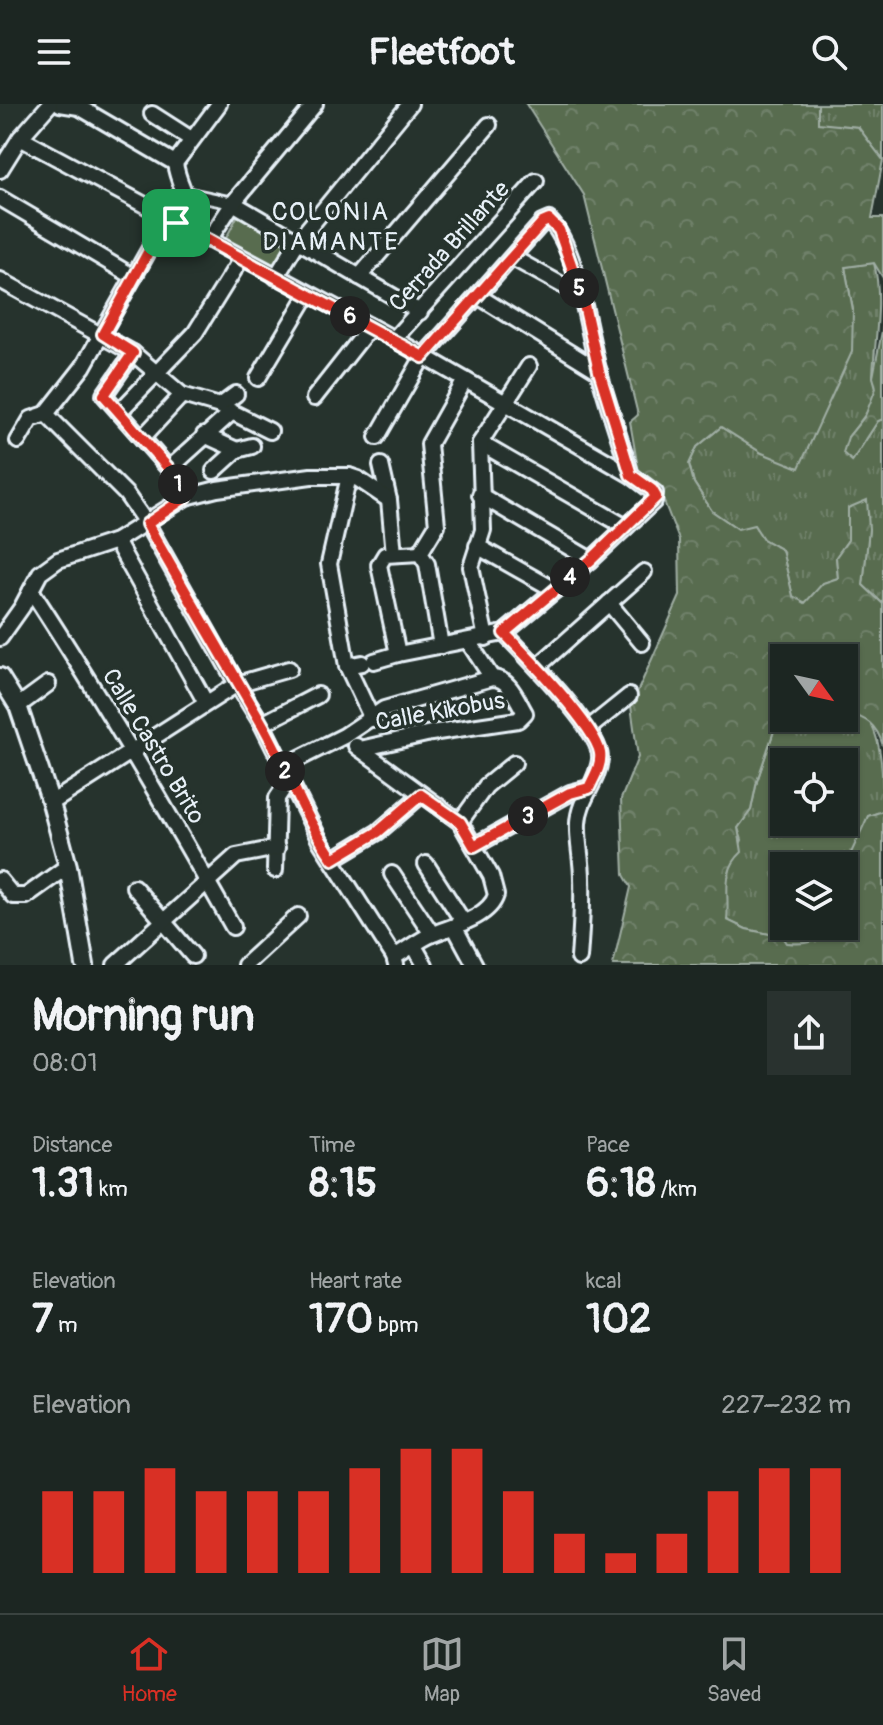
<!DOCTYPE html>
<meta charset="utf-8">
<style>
:root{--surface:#1c2622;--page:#29322f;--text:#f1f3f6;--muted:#a0a5a5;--line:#3a4340;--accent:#d93025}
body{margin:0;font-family:Pangolin,sans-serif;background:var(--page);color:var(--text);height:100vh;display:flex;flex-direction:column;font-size:30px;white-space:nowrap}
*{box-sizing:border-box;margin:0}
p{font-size:26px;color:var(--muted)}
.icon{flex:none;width:44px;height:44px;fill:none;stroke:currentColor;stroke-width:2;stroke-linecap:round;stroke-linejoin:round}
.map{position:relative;height:861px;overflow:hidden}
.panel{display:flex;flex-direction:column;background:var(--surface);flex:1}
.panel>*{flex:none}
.needle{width:52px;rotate:123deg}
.tools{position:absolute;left:770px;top:540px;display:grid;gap:16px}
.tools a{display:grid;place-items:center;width:88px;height:88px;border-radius:0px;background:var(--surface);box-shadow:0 2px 6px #0004,0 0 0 2px var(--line);font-size:40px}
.pin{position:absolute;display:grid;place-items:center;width:68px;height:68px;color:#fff;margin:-34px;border-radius:16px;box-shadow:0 4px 12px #0006}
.km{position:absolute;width:40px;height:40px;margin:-20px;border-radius:50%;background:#222;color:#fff;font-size:22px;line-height:40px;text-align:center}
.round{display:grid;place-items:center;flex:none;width:84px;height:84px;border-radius:0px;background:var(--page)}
.overview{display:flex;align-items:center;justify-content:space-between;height:136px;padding:0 32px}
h1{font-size:44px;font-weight:800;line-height:60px}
.stats{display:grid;grid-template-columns:repeat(3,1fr);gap:12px;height:136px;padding:8px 32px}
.stats div{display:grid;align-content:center}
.stats b{font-size:40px;font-weight:800}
.stats small{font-size:22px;font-weight:400}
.stats p{font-size:22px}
.chart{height:224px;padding:16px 32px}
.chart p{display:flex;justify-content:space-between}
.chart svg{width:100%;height:144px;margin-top:8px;stroke:var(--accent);stroke-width:6}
header{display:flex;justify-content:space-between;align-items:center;height:104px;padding:0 32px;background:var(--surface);font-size:36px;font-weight:800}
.menu{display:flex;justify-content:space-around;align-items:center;height:112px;border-top:2px solid var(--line);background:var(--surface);font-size:22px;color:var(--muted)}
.menu a{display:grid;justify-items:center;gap:4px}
.menu .on{color:var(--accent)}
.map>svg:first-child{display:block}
</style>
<header><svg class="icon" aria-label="menu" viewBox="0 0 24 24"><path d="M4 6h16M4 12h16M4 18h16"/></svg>Fleetfoot<svg class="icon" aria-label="search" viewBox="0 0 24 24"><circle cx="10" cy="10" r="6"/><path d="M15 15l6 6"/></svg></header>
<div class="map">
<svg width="883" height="861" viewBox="0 0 883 861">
<defs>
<pattern id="grass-tufts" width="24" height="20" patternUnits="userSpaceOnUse" patternTransform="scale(2)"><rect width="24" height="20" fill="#586c50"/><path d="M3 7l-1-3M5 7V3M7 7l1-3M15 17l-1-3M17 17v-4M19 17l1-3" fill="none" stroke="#70816a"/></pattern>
<pattern id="forest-crowns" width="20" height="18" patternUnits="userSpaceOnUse" patternTransform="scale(2)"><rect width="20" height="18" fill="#586c50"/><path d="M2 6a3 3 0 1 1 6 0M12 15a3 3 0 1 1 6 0" fill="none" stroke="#70816a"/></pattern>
</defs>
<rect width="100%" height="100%" fill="#26332d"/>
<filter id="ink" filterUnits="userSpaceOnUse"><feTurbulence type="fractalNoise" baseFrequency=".0125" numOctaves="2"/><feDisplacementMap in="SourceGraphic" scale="16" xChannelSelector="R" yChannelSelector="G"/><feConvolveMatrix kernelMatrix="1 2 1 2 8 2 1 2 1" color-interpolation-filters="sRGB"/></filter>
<g filter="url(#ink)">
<!-- grass -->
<g fill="url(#grass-tufts)" stroke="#a0aea4" stroke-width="2" fill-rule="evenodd">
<path d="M818,0H883V56L858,23L818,20Z"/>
<path d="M874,159C883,195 875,233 873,271C873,275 876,279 876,283C876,301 858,320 848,333L853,356L878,317L883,315V500L863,481L869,425L848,404V436L836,453L838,474L823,479L806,499L793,493L782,446L763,435L754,422L738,425L712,407L694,379L689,360L697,343L721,323L762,349L853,206L845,163Z"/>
<path d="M784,606V614H844V607C852,609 861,611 868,616C883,635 883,680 883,707L868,712C856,739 859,772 844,799V762H784V822H832C818,839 808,841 786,839L783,833L746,825L727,816C728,806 726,798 726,789C726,770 734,752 742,736L738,724L751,706L757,677L780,609ZM784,658H844V718H784Z"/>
</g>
<!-- forest -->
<g fill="url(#forest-crowns)" stroke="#a0aea4" stroke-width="2">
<path d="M526,0H818V19L858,23L883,56L872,114H883V174L874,159L845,163L853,206L852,248L799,364L762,349L721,323L697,343L689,360L694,379L712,407L738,425L754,421L763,435L782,446L793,492L805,499L823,479L838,474L836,453L848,436V404L867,396L869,425L863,481L883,500V642C876,618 866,615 844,607V554H784V606L780,609L757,677L751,706L738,724L742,748C720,768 730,790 727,816L746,825L783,833L787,839C808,841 818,839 832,822H844V799L856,765L851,749L868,712L883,707V861H613L631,783L624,771L621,695L638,653L631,602L680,492L679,436L663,395L639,370L630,318L638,311L584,91Z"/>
<path d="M883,222V315L878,317L852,357L843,349L848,333L865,312L876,284L873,273Z"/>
</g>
<!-- pitch -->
<path fill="#586c50" stroke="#a0aea4" stroke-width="2" d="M239,109L290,135L276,162L225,136Z"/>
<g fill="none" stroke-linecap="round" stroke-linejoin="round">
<!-- pedestrian casing -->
<g stroke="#e8f1f8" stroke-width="16">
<path id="pedestrian" d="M185,89L233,99"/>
</g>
<!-- minor casing -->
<g stroke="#e8f1f8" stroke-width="20">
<g id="minor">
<path d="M60,0L79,3L175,59"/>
<path d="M152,10L191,35"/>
<path d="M20,34L394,235L631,371L655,389L654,397L591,456L504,529L398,550L374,557"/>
<path d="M0,66L20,34L50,0"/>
<path d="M0,94L134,173"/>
<path d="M233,99L420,208"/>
<path d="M187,124C194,94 179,87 175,59L219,0"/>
<path d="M209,136L233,99L315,0"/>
<path d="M513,154L582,192"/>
<path d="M276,173L298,137L410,0"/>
<path d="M359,173L489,21"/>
<path d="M0,176L133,249L182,291L220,302L270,327"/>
<path d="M478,192L599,267"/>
<path d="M394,235L536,77"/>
<path d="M133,249L104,291L169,365L186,393"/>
<path d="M258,274L308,190"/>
<path d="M314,294L370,223"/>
<path d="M220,302L236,290"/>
<path d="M119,308L195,229L241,155"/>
<path d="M46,310L126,390L147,420L237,580L262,620L320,737L394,853L396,861"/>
<path d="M204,331L237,346"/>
<path d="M377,333L423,253L542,119L549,116C577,143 588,225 598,265C608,301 620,336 631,371"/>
<path d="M142,334L182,291"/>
<path d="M18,337L31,315L46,310L83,263L167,114"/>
<path d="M480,339L626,423"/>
<path d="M381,361L389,396L394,450"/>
<path d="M169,365L231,309"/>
<path d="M214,367L237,346L252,342"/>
<path d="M349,372L329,460L347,562L372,615"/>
<path d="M480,391L591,456"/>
<path d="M116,437L206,599"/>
<path d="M477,442L555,486"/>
<path d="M420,449L437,421L429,340L465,276"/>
<path d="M420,449L427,460L441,542"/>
<path d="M31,486C103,596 169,709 233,823"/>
<path d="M609,499L642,539"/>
<path d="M504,529C524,550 603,628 600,655C598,678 579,695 578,719C577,737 582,756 582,774C583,801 581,828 579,854"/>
<path d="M0,534L22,503L40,469L58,456L116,437L186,393L217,385L311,372H349L358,375L389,396"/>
<path d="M486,534L471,463L483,426L480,339L529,262"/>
<path d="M468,537L492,574"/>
<path d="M398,550L379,461L385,451L420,449"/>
<path d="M347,562L362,559"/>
<path d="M537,563L644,468"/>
<path d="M18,602L48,580"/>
<path d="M262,620L318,591"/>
<path d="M588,625L629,592"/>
<path d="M356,642L460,718L491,772L496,791C489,814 452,822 433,830C420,835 407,846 394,853"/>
<path d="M282,663L344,632L384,605L492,574C510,574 517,596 525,609L518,616L431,629L360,645"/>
<path d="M51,699L237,580L289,565"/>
<path d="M460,718L486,682L514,659"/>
<path d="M474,742L570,689L589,684"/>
<path d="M333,755L378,728L421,691"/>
<path d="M426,760L464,819"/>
<path d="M275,766L277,694L289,676"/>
<path d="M392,770L432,830"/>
<path d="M0,776L13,792H26L68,762"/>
<path d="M134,783L193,852"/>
<path d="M455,824L475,861"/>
<path d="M414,842L425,861"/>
<path d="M115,861L236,752L277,744"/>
<path d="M245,861L298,812"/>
</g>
</g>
<!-- tertiary casing -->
<g stroke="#e8f1f8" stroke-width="22">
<path id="tertiary" d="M0,573L18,602L51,699L68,762L85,861"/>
</g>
<!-- pedestrian -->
<use href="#pedestrian" stroke="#26332d" stroke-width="10"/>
<!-- minor -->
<use href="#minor" stroke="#26332d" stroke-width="14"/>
<!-- tertiary -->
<use href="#tertiary" stroke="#26332d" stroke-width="16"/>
</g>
</g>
<g fill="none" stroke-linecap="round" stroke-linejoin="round" filter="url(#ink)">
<!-- route casing -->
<g stroke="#fff" stroke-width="16">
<path id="route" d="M167,114L423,253L542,119L549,116L559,126L582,192L599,267L631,371L652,386L656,393L591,456L504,529C525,550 596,623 600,649C602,661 594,673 589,684L570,689L474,742L460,718L421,691L378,728L333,755C303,712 287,663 261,618C223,552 184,486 147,420L186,393L169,365L104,291L133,249L103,230Z"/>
</g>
<!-- route -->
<use href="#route" stroke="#d93025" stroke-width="10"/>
</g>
<g text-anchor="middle" stroke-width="7" stroke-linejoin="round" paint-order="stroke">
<!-- street labels -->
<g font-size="24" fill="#e8f1f8" stroke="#26332d">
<text transform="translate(449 142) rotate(-48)" y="8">Cerrada Brillante</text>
<text transform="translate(440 607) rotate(-10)" y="8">Calle Kikobus</text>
<text transform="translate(154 642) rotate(59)" y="8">Calle Castro Brito</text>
</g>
<!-- neighbourhood labels -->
<g font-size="26" letter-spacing="2" fill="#e8f1f8" stroke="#26332d">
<text x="331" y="116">COLONIA<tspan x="331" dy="30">DIAMANTE</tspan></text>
</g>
</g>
</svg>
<div class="tools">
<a><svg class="needle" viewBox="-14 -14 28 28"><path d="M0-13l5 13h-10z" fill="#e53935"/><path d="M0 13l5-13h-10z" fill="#a0a5a5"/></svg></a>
<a><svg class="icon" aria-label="locate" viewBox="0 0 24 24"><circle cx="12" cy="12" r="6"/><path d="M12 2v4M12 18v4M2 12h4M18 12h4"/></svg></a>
<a><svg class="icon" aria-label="layers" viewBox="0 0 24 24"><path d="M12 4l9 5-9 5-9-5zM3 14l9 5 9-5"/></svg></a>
</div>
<div class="pin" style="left:176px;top:119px;background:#1e9e55"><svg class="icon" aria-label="arrive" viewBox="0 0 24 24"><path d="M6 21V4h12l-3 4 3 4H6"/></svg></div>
<b class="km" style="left:178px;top:380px">1</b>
<b class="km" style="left:285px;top:667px">2</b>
<b class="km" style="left:528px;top:712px">3</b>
<b class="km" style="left:570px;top:473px">4</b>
<b class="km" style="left:579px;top:184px">5</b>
<b class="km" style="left:350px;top:212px">6</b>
</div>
<section class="panel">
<div class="overview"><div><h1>Morning run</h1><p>08:01</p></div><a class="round"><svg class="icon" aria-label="share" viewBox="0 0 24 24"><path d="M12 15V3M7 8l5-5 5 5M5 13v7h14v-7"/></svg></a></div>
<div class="stats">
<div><p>Distance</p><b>1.31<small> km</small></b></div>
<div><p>Time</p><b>8:15</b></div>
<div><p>Pace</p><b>6:18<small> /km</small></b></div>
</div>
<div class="stats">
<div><p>Elevation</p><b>7<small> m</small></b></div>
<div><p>Heart rate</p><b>170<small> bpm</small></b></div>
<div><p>kcal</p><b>102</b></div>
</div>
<div class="chart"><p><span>Elevation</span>227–232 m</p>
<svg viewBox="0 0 160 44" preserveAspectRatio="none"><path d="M5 44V19M15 44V19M25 44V12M35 44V19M45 44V19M55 44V19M65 44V12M75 44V6M85 44V6M95 44V19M105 44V32M115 44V38M125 44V32M135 44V19M145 44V12M155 44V12"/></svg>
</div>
</section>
<nav class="menu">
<a class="on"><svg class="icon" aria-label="home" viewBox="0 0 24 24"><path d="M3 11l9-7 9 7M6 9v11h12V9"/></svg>Home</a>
<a><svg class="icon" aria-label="map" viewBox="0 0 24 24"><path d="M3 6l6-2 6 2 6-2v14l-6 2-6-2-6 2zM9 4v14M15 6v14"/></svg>Map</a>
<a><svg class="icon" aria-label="saved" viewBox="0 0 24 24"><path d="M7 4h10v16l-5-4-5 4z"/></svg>Saved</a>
</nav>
